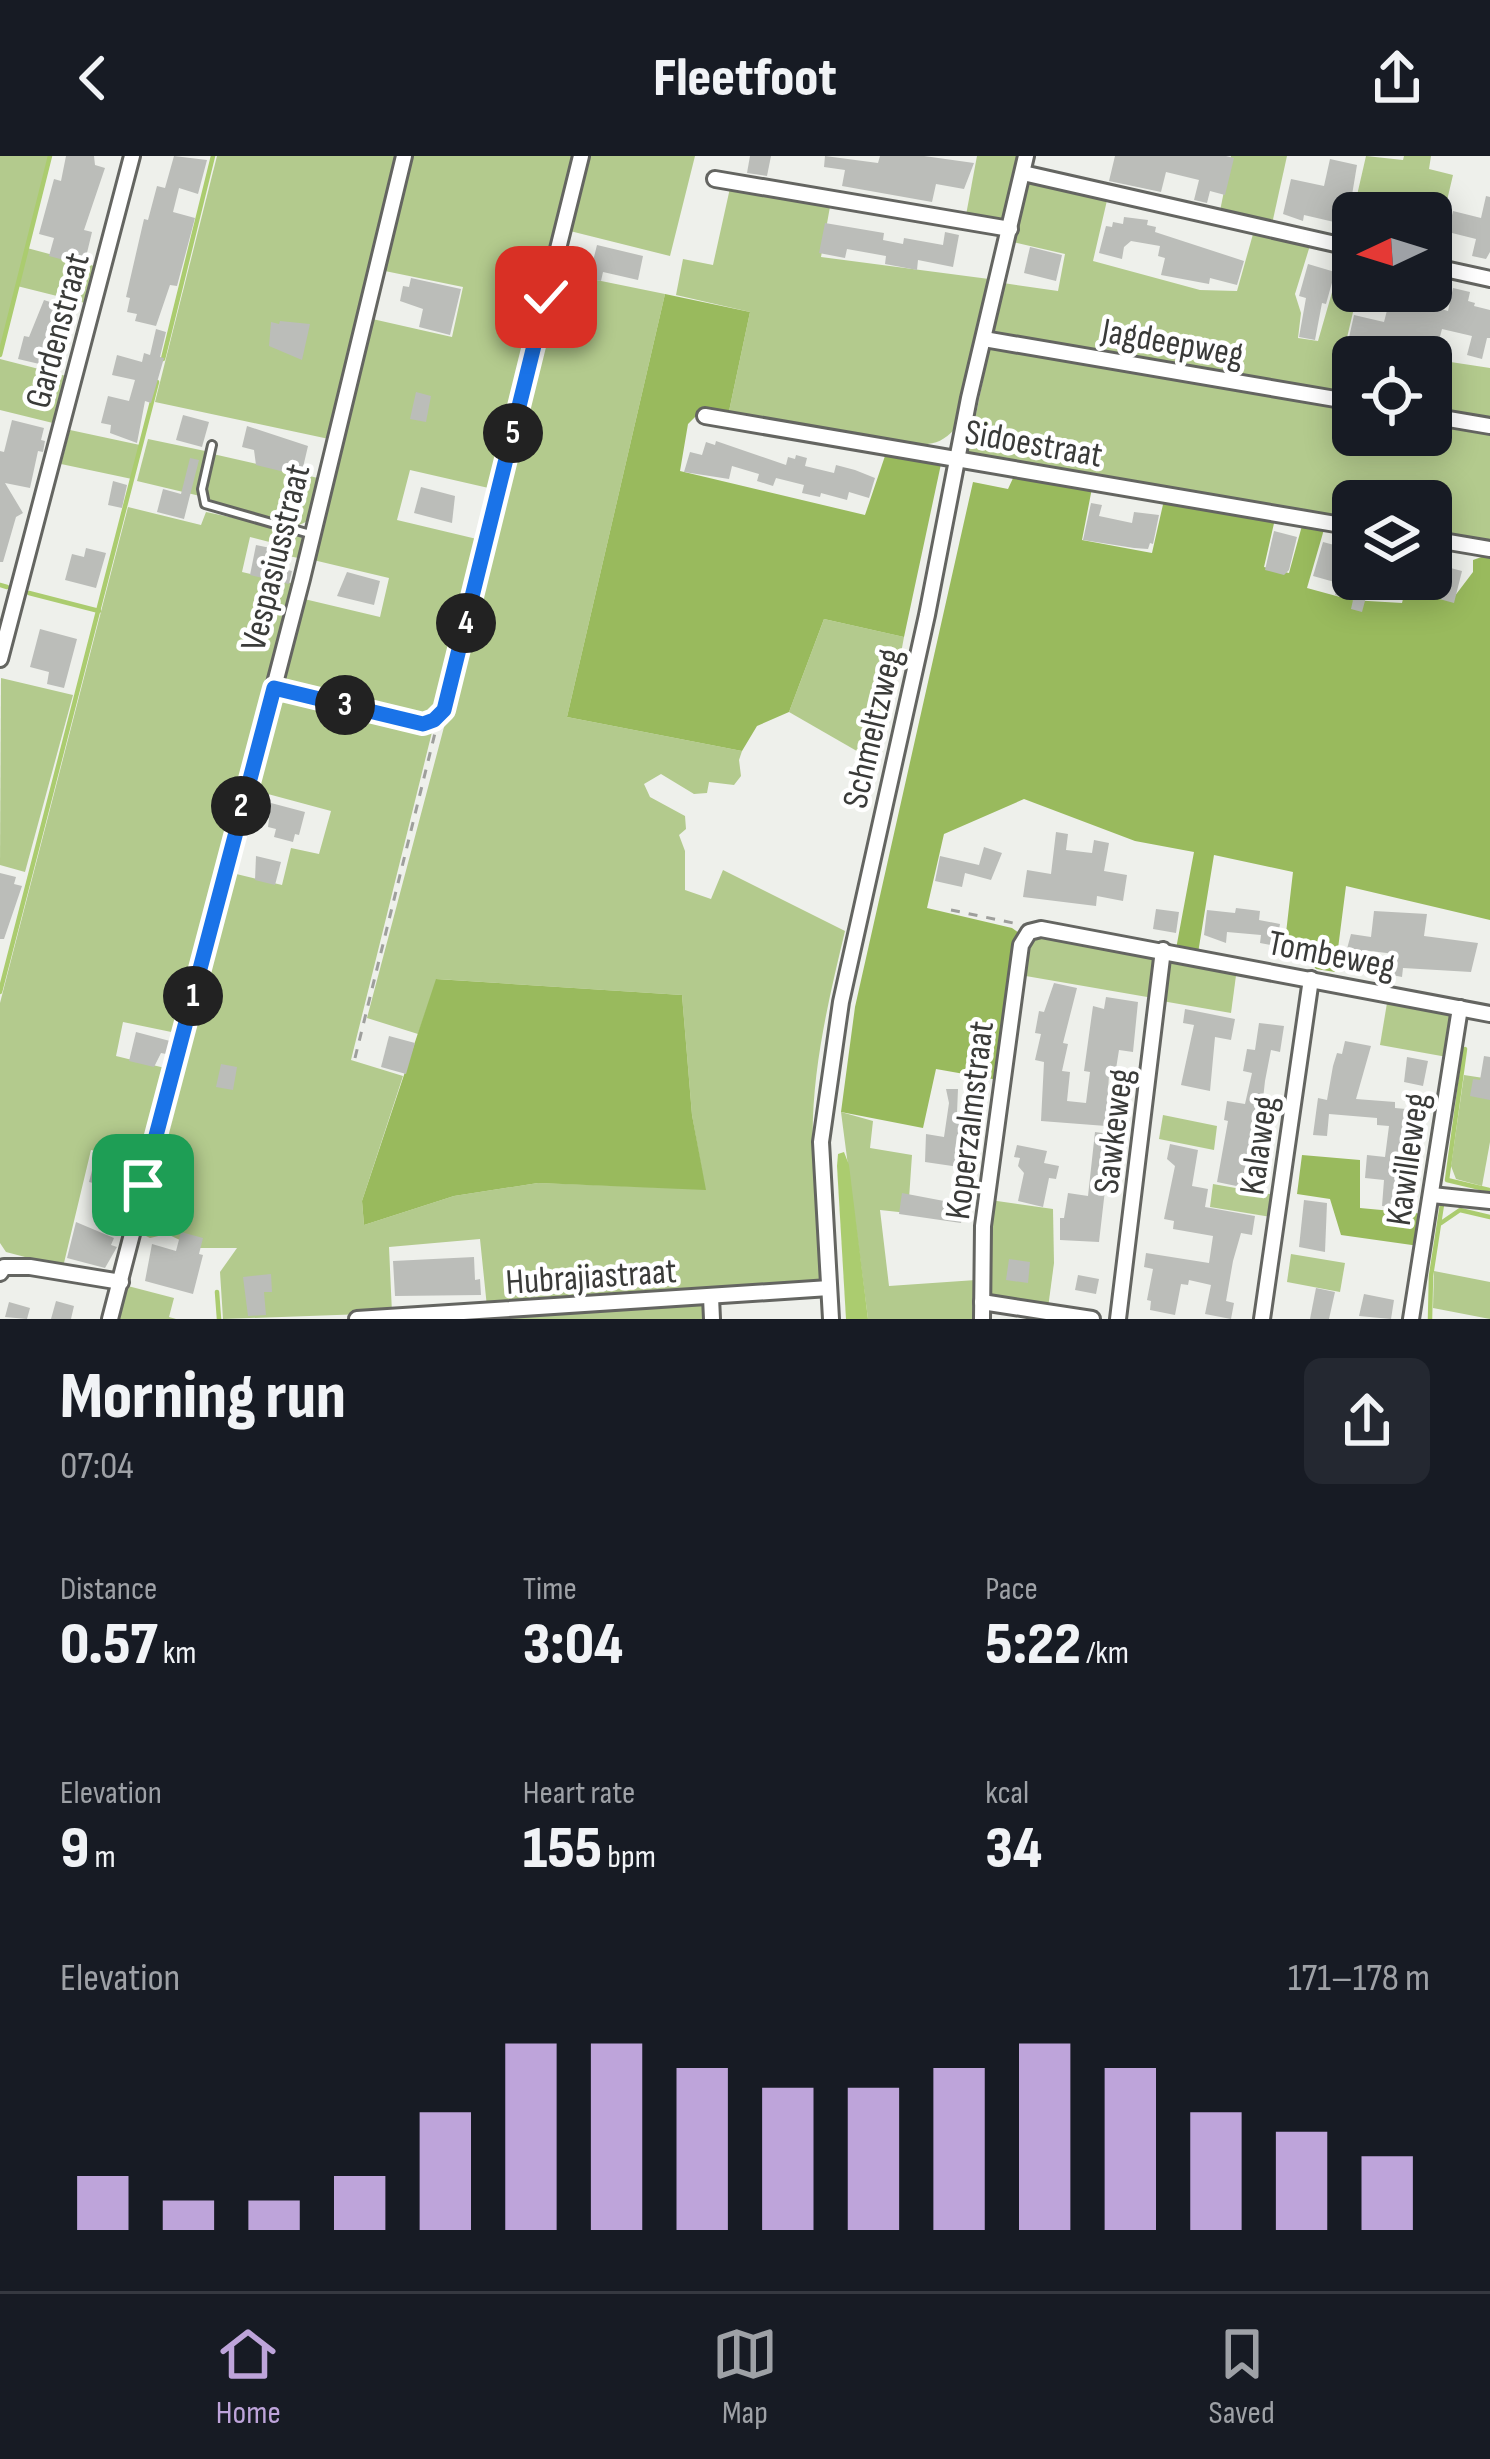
<!DOCTYPE html>
<meta charset="utf-8">
<style>
:root{--surface:#171b24;--page:#242831;--text:#f1f3f6;--muted:#9ea1a6;--line:#363941;--accent:#bea4da}
body{margin:0;font-family:"Sofia Sans Condensed",sans-serif;background:var(--page);color:var(--text);height:100vh;display:flex;flex-direction:column;font-size:45px;white-space:nowrap}
*{box-sizing:border-box;margin:0}
p{font-size:39px;color:var(--muted)}
.icon{flex:none;width:66px;height:66px;fill:none;stroke:currentColor;stroke-width:2;stroke-linecap:round;stroke-linejoin:round}
.map{position:relative;height:1163px;overflow:hidden}
.side{display:flex;flex-direction:column;background:var(--surface);flex:1}
.side>*{flex:none}
.needle{width:78px;rotate:266deg}
.controls{position:absolute;left:1332px;top:36px;display:grid;gap:24px}
.controls a{display:grid;place-items:center;width:120px;height:120px;border-radius:18px;background:var(--surface);box-shadow:0 6px 30px #0003;font-size:60px}
.pin{position:absolute;display:grid;place-items:center;width:102px;height:102px;color:#fff;margin:-51px;border-radius:24px;box-shadow:0 6px 18px #0006}
.km{position:absolute;width:60px;height:60px;margin:-30px;border-radius:50%;background:#222;color:#fff;font-size:33px;line-height:60px;text-align:center}
.round{display:grid;place-items:center;flex:none;width:126px;height:126px;border-radius:18px;background:var(--page)}
.overview{display:flex;align-items:center;justify-content:space-between;height:204px;padding:0 60px}
h1{font-size:66px;font-weight:800;line-height:90px}
.metrics{display:grid;grid-template-columns:repeat(3,1fr);gap:18px;height:204px;padding:12px 60px}
.metrics div{display:grid;align-content:center}
.metrics b{font-size:60px;font-weight:800}
.metrics small{font-size:33px;font-weight:400}
.metrics p{font-size:33px}
.chart{height:336px;padding:24px 60px}
.chart p{display:flex;justify-content:space-between}
.chart svg{width:100%;height:216px;margin-top:12px;stroke:var(--accent);stroke-width:6}
header{display:flex;justify-content:space-between;align-items:center;height:156px;padding:0 60px;background:var(--surface);font-size:54px;font-weight:800}
.tabs{display:flex;justify-content:space-around;align-items:center;height:168px;border-top:3px solid var(--line);background:var(--surface);font-size:33px;color:var(--muted)}
.tabs a{display:grid;justify-items:center;gap:6px}
.tabs .on{color:var(--accent)}
.map>svg:first-child{display:block}
</style>
<header><svg class="icon" aria-label="back" viewBox="0 0 24 24"><path d="M15 5l-7 7 7 7"/></svg>Fleetfoot<svg class="icon" aria-label="share" viewBox="0 0 24 24"><path d="M12 15V3M7 8l5-5 5 5M5 13v7h14v-7"/></svg></header>
<div class="map">
<svg width="1490" height="1163" viewBox="0 0 1490 1163">
<rect width="100%" height="100%" fill="#eef0eb"/>
<!-- green -->
<g fill="#b3ca8d">
<path d="M0,0H50L27,92L98,111L89,148L17,130L0,199Z"/>
<path d="M217,0H399L329,283L155,246Z"/>
<path d="M409,0H576L493,333L410,314L397,364L481,384L441,549L429,563L281,525L300,442L380,461L389,422L309,403L368,162L452,181L463,131L380,114Z"/>
<path d="M585,0H695L670,100L566,74Z"/>
<path d="M977,0H1019L1003,64L966,59Z"/>
<path d="M1231,0H1287L1272,68L1220,55Z"/>
<path d="M1366,0L1403,4L1404,0H1431L1429,13L1453,19L1433,104L1431,57H1353V85L1347,83Z"/>
<path d="M1031,23L1108,40L1093,105L1200,134L1237,135L1255,71L1312,83L1295,138L1301,157L1298,182L1318,185L1341,105H1353V135H1358L1345,190L1416,201H1353V279H1431V203L1490,212V389L1431,379V345H1353V366L968,297L1003,127L1058,135L1065,98L1013,86L1027,26Z"/>
<path d="M730,32L831,45L821,101L989,123L955,273C943,285 935,289 918,288L728,260L750,156L676,139L683,103L713,109Z"/>
<path d="M557,116L665,138L567,561L742,595L739,604L741,620L734,629L709,626L707,637L694,638L661,618L644,628L650,641L685,660L686,673L679,679L685,695V734L711,743L723,714L845,775C828,846 810,921 813,995C815,1038 821,1081 825,1124L822,1128L487,1151L480,1083L389,1091L392,1157L223,1163L220,1116L237,1092H197L167,1078L150,1082L144,1079L141,1060L228,716L282,729L291,692L319,698L331,655L249,633L276,538L431,568L433,572L351,904L403,920L362,1045L364,1069L454,1040L538,1027L705,1033L692,959L682,839L437,823L418,878L367,862L453,537Z"/>
<path d="M0,203L70,221L57,268L0,254Z"/>
<path d="M70,274L140,289L132,323L61,308Z"/>
<path d="M148,283L210,296L200,340L137,325Z"/>
<path d="M213,298L318,322L308,365L297,370L210,350L205,337Z"/>
<path d="M128,351L201,369L206,356L296,375L303,384L298,402L280,398L281,389L250,381L242,416L295,428L253,581L181,878L123,866L116,900L169,913L146,1006L91,994L63,1111L6,1096L0,1087V847Z"/>
<path d="M824,463L904,481L881,602L862,598L789,556Z"/>
<path d="M1,522L73,539L25,716L0,709Z"/>
<path d="M1045,776L1150,796L1156,812L1153,842L1020,819C1023,799 1024,784 1045,776Z"/>
<path d="M1171,802L1237,812L1231,857L1162,845L1167,804Z"/>
<path d="M1388,841L1448,856L1452,862L1447,901L1380,889Z"/>
<path d="M1464,919L1490,923V986L1482,1030L1456,1023L1451,1010Z"/>
<path d="M841,956L873,965L870,992L912,999L908,1057L880,1054L889,1130L976,1124L978,1163H868Z"/>
<path d="M1163,959L1217,970L1214,994L1159,983Z"/>
<path d="M1213,1028L1275,1039L1271,1061L1210,1051Z"/>
<path d="M990,1044L1053,1053L1054,1107L1048,1152L988,1141Z"/>
<path d="M1291,1098L1345,1107L1340,1136L1287,1126Z"/>
<path d="M1434,1115L1490,1126V1163L1433,1152Z"/>
<path d="M124,1129L174,1142L169,1161L176,1163H113Z"/>
<path d="M702,1146L706,1163H409Z"/>
</g>
<!-- forest -->
<g fill="#99ba5d">
<path d="M665,138L750,156L728,260L703,253L688,268L680,315L865,359L886,297L941,308L904,481L824,463L789,556L757,570L742,595L567,561Z"/>
<path d="M1014,320L1092,332L1082,384L1152,397L1164,344L1275,363L1264,411L1289,417L1303,366L1325,370L1307,432L1351,444L1402,447L1408,423H1431V389L1438,390L1429,440L1451,445L1473,416V404L1490,398V764L1346,730L1335,816L1316,813L1286,777L1293,716L1214,699L1198,797L1176,793L1194,696L1135,685L1024,643L944,678L927,752L1012,772L1022,779L998,924L936,913L923,972L841,956L855,851L973,326L1008,333Z"/>
<path d="M436,823L682,839L692,959L706,1034L538,1027L454,1040L364,1069L362,1045Z"/>
<path d="M1302,999L1360,1004V1052L1424,1058L1419,1090L1341,1079L1330,1043L1297,1038Z"/>
</g>
<!-- water -->
<path fill="#abcc6f" d="M844,996L849,1009L868,1163H846L837,1010L838,998Z"/>
<g fill="none" stroke-linecap="round" stroke-linejoin="round">
<!-- stream -->
<g stroke="#abcc6f" stroke-width="4.5">
<path d="M0,199L50,0"/>
<path d="M163,203L213,0"/>
<path d="M0,429L7,431"/>
<path d="M29,437L99,455"/>
<path d="M0,836L157,226"/>
<path d="M1465,893L1447,1024L1489,1034"/>
<path d="M1441,1067L1460,1054L1490,1061"/>
<path d="M217,1136L219,1163"/>
<path d="M1430,1163L1431,1120L1443,1042"/>
</g>
</g>
<!-- building -->
<g fill="#bbbdb9">
<path d="M66,0H94L95,9L105,12L84,74L92,76L86,101L81,100L79,108L49,100L54,82L39,78L54,23L61,25Z"/>
<path d="M174,0L207,4L198,38L179,32L173,56L195,62L177,130L170,129L156,170L135,165L137,158L127,156L130,142L126,141L144,63L148,64L157,30L165,32Z"/>
<path d="M750,0H771L767,20L747,17Z"/>
<path d="M825,0L878,7L880,0H924L974,7L964,33L936,28L932,46L842,30L845,14L824,11Z"/>
<path d="M1115,0H1226L1234,2L1225,39L1210,35L1207,47L1194,44L1199,24L1166,16L1161,36L1109,25Z"/>
<path d="M1330,3L1357,9L1347,69L1304,59L1303,65L1283,58L1291,23L1324,30Z"/>
<path d="M1486,40L1490,41V96L1486,103L1472,100L1476,83L1448,76L1453,55L1481,62Z"/>
<path d="M1124,61L1148,64L1147,69L1156,71L1155,76L1244,105L1237,129L1210,122L1209,128L1161,119L1165,102L1158,100L1160,90L1131,85L1124,91L1122,103L1099,97L1106,70L1112,71L1113,66L1123,68Z"/>
<path d="M825,67L884,77L883,84L903,88L904,82L943,89L945,76L959,79L953,111L918,104L917,114L885,108L886,100L847,93L845,102L819,97Z"/>
<path d="M597,89L643,100L638,124L603,116L601,125L577,119L580,106L592,109Z"/>
<path d="M1030,91L1062,99L1056,125L1024,117Z"/>
<path d="M1308,108L1335,116L1326,148L1322,147L1315,184L1299,181L1306,142L1299,140Z"/>
<path d="M411,122L461,133L450,179L419,171L423,153L400,145L403,130L409,131Z"/>
<path d="M1453,132L1470,136L1468,145L1475,147L1474,150L1490,154V182H1487L1482,203L1467,199L1472,180L1442,173L1434,204L1348,186L1354,159L1384,166L1392,135H1421L1417,150L1437,155L1438,152L1448,155Z"/>
<path d="M44,144L74,154L67,187L55,184L48,210L18,203L24,180L29,181Z"/>
<path d="M280,165L310,168L302,204L269,190L271,166L279,168Z"/>
<path d="M156,173L166,176L160,201L164,202L151,247L145,245L137,287L110,277L111,269L101,267L108,240L129,245L135,224L112,219L117,199L142,206L144,197L150,199Z"/>
<path d="M416,236L431,240L426,266L410,263Z"/>
<path d="M183,259L209,266L202,291L176,284Z"/>
<path d="M12,264L44,272L41,284L45,285L43,296L38,295L30,332L5,327L23,357L16,361L3,406H0V295L4,296Z"/>
<path d="M247,270L308,290L301,320L256,309L254,294L242,291Z"/>
<path d="M716,285L786,309L788,301L795,303L796,299L807,302L805,310L834,317L836,309L855,314L875,322L869,342L849,336L847,344L821,337L820,341L802,337L804,329L776,322L773,330L757,325L759,318L732,310L729,323L684,316L690,296L702,299L706,286L715,289Z"/>
<path d="M190,302L199,304L184,363L157,356L163,333L181,338Z"/>
<path d="M113,325L127,329L122,352L108,349Z"/>
<path d="M421,331L455,340L452,367L414,357Z"/>
<path d="M1091,347L1102,349L1099,360L1132,367L1134,356L1159,359L1153,388L1150,387L1148,393L1134,392L1083,384Z"/>
<path d="M1274,375L1297,381L1289,414L1284,419L1265,414Z"/>
<path d="M1323,386L1353,394V423H1410L1406,440L1369,430L1362,456L1351,453L1353,444L1335,439L1338,427L1313,420Z"/>
<path d="M256,389L280,394L276,411L292,415L289,428L250,419Z"/>
<path d="M86,392L106,397L96,432L65,424L72,398L84,401Z"/>
<path d="M1439,409L1462,415L1454,447L1432,441Z"/>
<path d="M347,416L380,425L374,449L337,440Z"/>
<path d="M40,473L77,483L64,532L47,528L49,516L30,511Z"/>
<path d="M271,647L305,656L299,679L295,678L293,686L274,681L276,673L268,671Z"/>
<path d="M1056,676L1068,678L1066,694L1092,697L1094,684L1109,687L1104,715L1127,719L1123,745L1097,740L1096,750L1023,741L1027,714L1051,718Z"/>
<path d="M984,691L1002,697L991,724L965,717L962,731L935,725L940,700L979,709Z"/>
<path d="M256,700L281,706L275,729L255,724Z"/>
<path d="M0,717L16,721L14,728L22,730L4,783H0Z"/>
<path d="M1236,752L1260,755L1259,764L1280,768L1276,790L1260,787L1261,779L1227,776L1226,787L1204,779L1207,754L1235,757Z"/>
<path d="M1156,753L1179,756L1176,777L1153,773Z"/>
<path d="M1374,755L1427,758L1424,780L1478,787L1471,816L1403,812L1402,821L1392,819L1395,798L1362,794L1360,807L1344,804L1351,778L1371,781Z"/>
<path d="M1054,827L1077,832L1063,887L1068,888L1062,915L1070,916L1067,945L1086,947L1090,916L1084,915L1093,850L1104,853L1106,841L1138,846L1133,896L1119,894L1115,919H1109L1106,970L1041,965L1044,906L1035,904L1041,878L1035,877L1039,855L1044,856Z"/>
<path d="M1185,853L1235,863L1231,884L1215,881L1210,935L1181,929L1194,869L1183,867Z"/>
<path d="M1259,867L1284,870L1280,896L1271,894L1265,925L1262,952L1272,953L1267,979L1254,1020L1248,1019L1246,1032L1217,1026L1228,965L1224,964L1227,945L1245,948L1252,917L1243,915L1247,893L1255,894Z"/>
<path d="M136,876L170,885L166,898L161,897L154,911L129,905Z"/>
<path d="M389,880L415,887L406,918L381,911Z"/>
<path d="M1345,885L1371,890L1356,943L1395,946V952L1406,953L1404,977H1408L1406,1000L1400,999L1397,1031L1405,1032L1404,1052L1382,1050L1384,1024L1365,1022L1367,999L1385,1001L1389,970L1377,969V962L1329,958L1327,980L1313,979L1318,942L1327,944L1333,910L1337,897L1342,898Z"/>
<path d="M1484,900L1490,901V944L1470,940L1473,923L1480,924Z"/>
<path d="M1407,901L1428,905L1423,930L1404,926Z"/>
<path d="M221,908L237,911L233,934L216,931Z"/>
<path d="M946,933H958L957,957L968,959L971,964L963,998L968,999L966,1012L925,1006L926,978L944,981L949,947Z"/>
<path d="M1095,976L1117,979L1111,1034H1105L1099,1086L1060,1084V1062H1064L1068,1037L1088,1040Z"/>
<path d="M1170,988L1198,994L1192,1030L1208,1033L1205,1051L1255,1060L1252,1079L1241,1077L1233,1105L1226,1145L1234,1147L1231,1163L1205,1158L1211,1129L1189,1124L1188,1129L1181,1128L1175,1159L1150,1154L1151,1145L1147,1144L1153,1113L1144,1111L1146,1097L1209,1107L1213,1080L1173,1073L1174,1065L1164,1063L1175,1010L1167,1003Z"/>
<path d="M1017,989L1047,995L1044,1007L1059,1010L1056,1023L1049,1022L1043,1051L1018,1045L1024,1017L1018,1010L1020,1002L1014,1001Z"/>
<path d="M94,1007L115,1012L110,1031L89,1026Z"/>
<path d="M902,1037L965,1049L961,1067L899,1058Z"/>
<path d="M1304,1044L1327,1047L1325,1096L1299,1091Z"/>
<path d="M76,1066L114,1082L111,1089L117,1091L105,1112L67,1102Z"/>
<path d="M181,1076L203,1082L199,1098L203,1099L193,1138L145,1125L152,1088L176,1095Z"/>
<path d="M474,1101L475,1124L480,1123L481,1139L395,1140L393,1105Z"/>
<path d="M1009,1103L1030,1106L1028,1127L1006,1124Z"/>
<path d="M271,1118L272,1136H264L266,1159L248,1160L243,1121Z"/>
<path d="M1078,1119L1099,1123L1096,1138L1075,1134Z"/>
<path d="M1316,1132L1335,1136L1329,1163H1310Z"/>
<path d="M1364,1138L1394,1144L1391,1163L1359,1160Z"/>
<path d="M56,1145L74,1150L71,1163H51Z"/>
<path d="M9,1146L30,1152L27,1163L5,1161Z"/>
</g>
<g fill="none" stroke-linecap="round" stroke-linejoin="round">
<!-- lane casing -->
<g stroke="#646561" stroke-width="12">
<path id="lane" d="M212,289L202,333L205,348L310,378"/>
</g>
<!-- street casing -->
<g stroke="#646561" stroke-width="20">
<g id="street">
<path d="M1023,17L1353,92"/>
<path d="M715,23L1010,73"/>
<path d="M1431,110L1490,123"/>
<path d="M984,183L1353,246"/>
<path d="M705,260L1353,371"/>
<path d="M1431,260L1490,270"/>
<path d="M1431,383L1490,393"/>
<path d="M0,503L132,0"/>
<path d="M274,531L423,568L434,564L444,553L581,0"/>
<path d="M1432,1039L1490,1045"/>
<path d="M0,1117L4,1111H30L121,1126"/>
<path d="M711,1141L712,1163"/>
<path d="M982,1146L1092,1163"/>
<path d="M110,1163L302,423L404,0"/>
<path d="M357,1163L829,1132"/>
<path d="M831,1163L821,986L841,846L927,459L969,242L1026,0"/>
<path d="M982,1163L983,1070L1021,789L1029,776L1041,773L1490,858"/>
<path d="M1118,1163L1163,794"/>
<path d="M1262,1163L1311,823"/>
<path d="M1411,1163L1460,852"/>
</g>
</g>
<!-- path -->
<g stroke="#9e9f9c" stroke-width="3" stroke-dasharray="9 9" stroke-linecap="butt">
<path d="M951,754L1018,768"/>
<path d="M355,902L435,577"/>
</g>
<!-- lane -->
<use href="#lane" stroke="#fff" stroke-width="6"/>
<!-- street -->
<use href="#street" stroke="#fff" stroke-width="14"/>
</g>
<g fill="none" stroke-linecap="round" stroke-linejoin="round">
<!-- route casing -->
<g stroke="#fff" stroke-width="24">
<path id="route" d="M143,1029L274,532L423,568L434,564L444,554L546,141"/>
</g>
<!-- route -->
<use href="#route" stroke="#1a73e8" stroke-width="15"/>
</g>
<g text-anchor="middle" stroke-width="9" stroke-linejoin="round" paint-order="stroke">
<!-- street labels -->
<g font-size="36" fill="#3a3b39" stroke="#fff">
<text transform="translate(56 174) rotate(-75)" y="13">Gardenstraat</text>
<text transform="translate(1173 185) rotate(10)" y="13">Jagdeepweg</text>
<text transform="translate(1034 286) rotate(10)" y="13">Sidoestraat</text>
<text transform="translate(274 401) rotate(-76)" y="13">Vespasiusstraat</text>
<text transform="translate(871 572) rotate(-77)" y="13">Schmeltzweg</text>
<text transform="translate(1332 797) rotate(11)" y="13">Tombeweg</text>
<text transform="translate(968 964) rotate(-83)" y="13">Koperzalmstraat</text>
<text transform="translate(1112 975) rotate(-83)" y="13">Sawkeweg</text>
<text transform="translate(1257 989) rotate(-82)" y="13">Kalaweg</text>
<text transform="translate(1406 1003) rotate(-82)" y="13">Kawilleweg</text>
<text transform="translate(591 1119) rotate(-4)" y="13">Hubrajiastraat</text>
</g>
</g>
</svg>
<div class="controls">
<a><svg class="needle" viewBox="-14 -14 28 28"><path d="M0-13l5 13h-10z" fill="#e53935"/><path d="M0 13l5-13h-10z" fill="#9ea1a6"/></svg></a>
<a><svg class="icon" aria-label="locate" viewBox="0 0 24 24"><circle cx="12" cy="12" r="6"/><path d="M12 2v4M12 18v4M2 12h4M18 12h4"/></svg></a>
<a><svg class="icon" aria-label="layers" viewBox="0 0 24 24"><path d="M12 4l9 5-9 5-9-5zM3 14l9 5 9-5"/></svg></a>
</div>
<div class="pin" style="left:143px;top:1029px;background:#1e9e55"><svg class="icon" aria-label="arrive" viewBox="0 0 24 24"><path d="M6 21V4h12l-3 4 3 4H6"/></svg></div>
<div class="pin" style="left:546px;top:141px;background:#d93025"><svg class="icon" aria-label="check" viewBox="0 0 24 24"><path d="M5 12l5 5 9-10"/></svg></div>
<b class="km" style="left:193px;top:840px">1</b>
<b class="km" style="left:241px;top:650px">2</b>
<b class="km" style="left:345px;top:549px">3</b>
<b class="km" style="left:466px;top:467px">4</b>
<b class="km" style="left:513px;top:277px">5</b>
</div>
<section class="side">
<div class="overview"><div><h1>Morning run</h1><p>07:04</p></div><a class="round"><svg class="icon" aria-label="share" viewBox="0 0 24 24"><path d="M12 15V3M7 8l5-5 5 5M5 13v7h14v-7"/></svg></a></div>
<div class="metrics">
<div><p>Distance</p><b>0.57<small> km</small></b></div>
<div><p>Time</p><b>3:04</b></div>
<div><p>Pace</p><b>5:22<small> /km</small></b></div>
</div>
<div class="metrics">
<div><p>Elevation</p><b>9<small> m</small></b></div>
<div><p>Heart rate</p><b>155<small> bpm</small></b></div>
<div><p>kcal</p><b>34</b></div>
</div>
<div class="chart"><p><span>Elevation</span>171–178 m</p>
<svg viewBox="0 0 160 44" preserveAspectRatio="none"><path d="M5 44V33M15 44V38M25 44V38M35 44V33M45 44V20M55 44V6M65 44V6M75 44V11M85 44V15M95 44V15M105 44V11M115 44V6M125 44V11M135 44V20M145 44V24M155 44V29"/></svg>
</div>
</section>
<nav class="tabs">
<a class="on"><svg class="icon" aria-label="home" viewBox="0 0 24 24"><path d="M3 11l9-7 9 7M6 9v11h12V9"/></svg>Home</a>
<a><svg class="icon" aria-label="map" viewBox="0 0 24 24"><path d="M3 6l6-2 6 2 6-2v14l-6 2-6-2-6 2zM9 4v14M15 6v14"/></svg>Map</a>
<a><svg class="icon" aria-label="saved" viewBox="0 0 24 24"><path d="M7 4h10v16l-5-4-5 4z"/></svg>Saved</a>
</nav>
